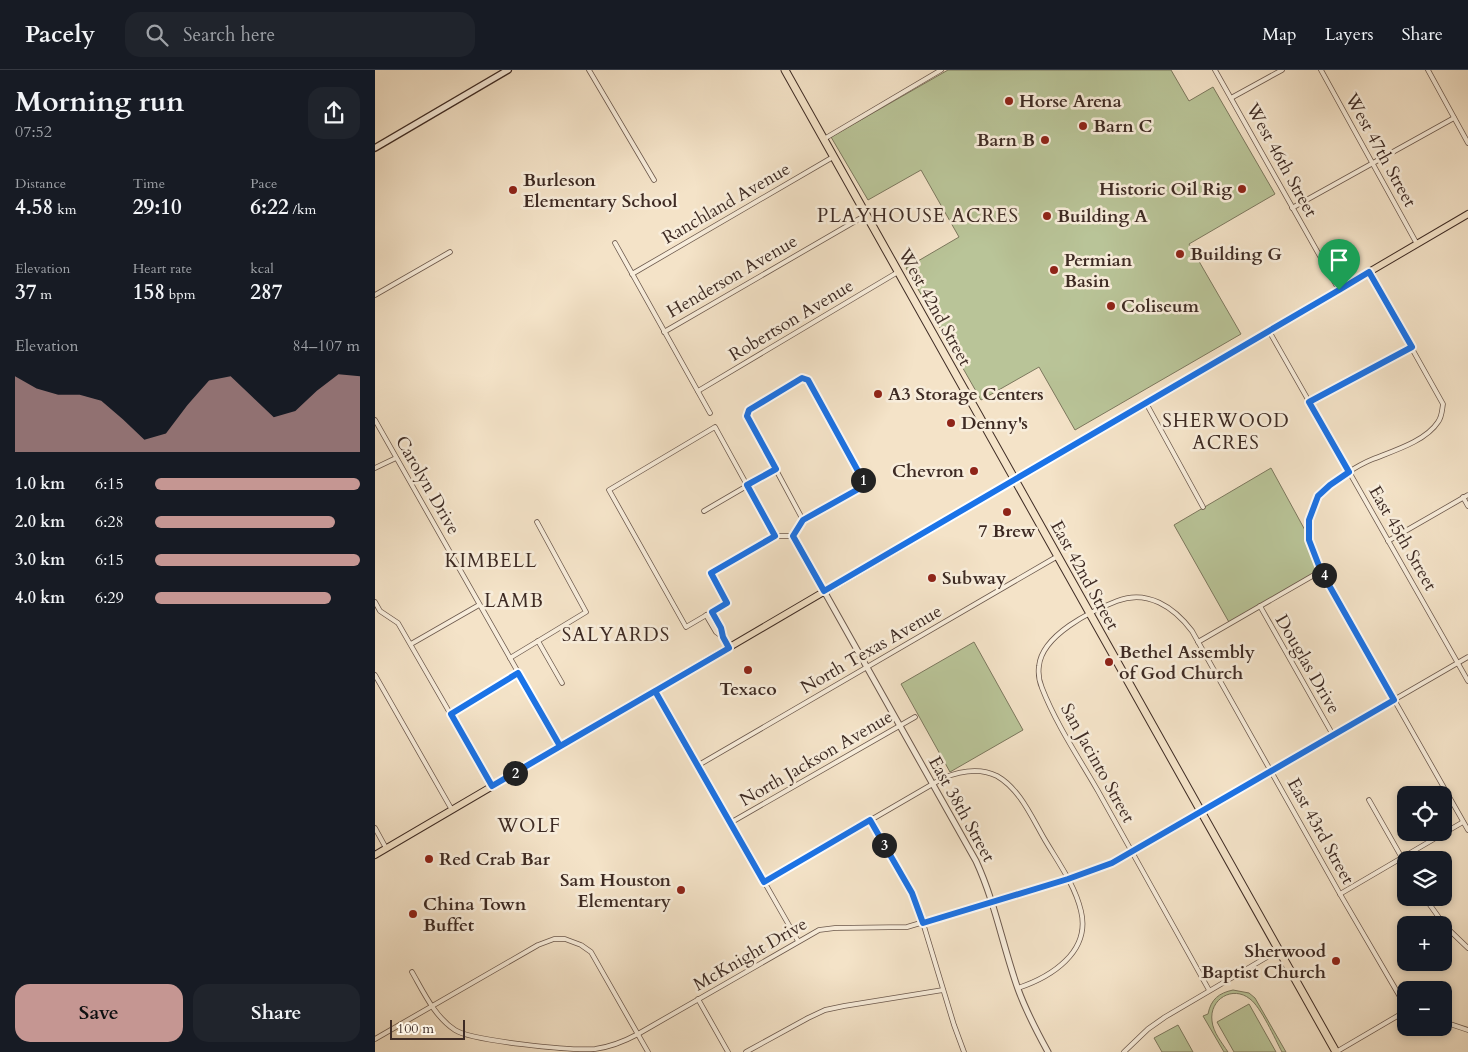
<!DOCTYPE html>
<meta charset="utf-8">
<style>
:root{--surface:#171b24;--page:#20242c;--text:#f1f3f6;--muted:#9ea1a6;--line:#363941;--accent:#c59692}
body{margin:0;font-family:Cardo,serif;background:var(--page);color:var(--text);height:100vh;display:flex;flex-direction:column;font-size:19px;white-space:nowrap}
*{box-sizing:border-box;margin:0}
p{font-size:16px;color:var(--muted)}
.icon{flex:none;width:28px;height:28px;fill:none;stroke:currentColor;stroke-width:2;stroke-linecap:round;stroke-linejoin:round}
.map{position:relative;flex:1;overflow:hidden}
.drawer{display:flex;flex-direction:column;background:var(--surface);width:375px}
.drawer>*{flex:none}
.buttons{position:absolute;left:1022px;top:716px;display:grid;gap:10px}
.buttons a{display:grid;place-items:center;width:55px;height:55px;border-radius:10px;background:var(--surface);box-shadow:0 2px 8px #0003;font-size:25px}
.scale{position:absolute;left:15px;bottom:12px;width:75px;box-sizing:border-box;padding-left:5px;border:2px solid #3e2b24;border-top:0;font-size:14px;line-height:18px;white-space:nowrap;color:#3e2b24;-webkit-text-stroke:4px #f8eddb;paint-order:stroke}
.pin{position:absolute;display:grid;place-items:center;width:42px;height:42px;color:#fff;margin:-51px -21px;border-radius:50% 50% 50% 0;rotate:-45deg;box-shadow:0 0 5px #0007}
.pin .icon{rotate:45deg}
.km{position:absolute;width:25px;height:25px;margin:-12px;border-radius:50%;background:#222;color:#fff;font-size:14px;line-height:25px;text-align:center}
.round{display:grid;place-items:center;flex:none;width:52px;height:52px;border-radius:15px;background:var(--page)}
.summary{display:flex;align-items:center;justify-content:space-between;height:85px;padding:0 15px}
h1{font-size:28px;font-weight:800;line-height:38px}
.metrics{display:grid;grid-template-columns:repeat(3,1fr);gap:8px;height:85px;padding:5px 15px}
.metrics div{display:grid;align-content:center}
.metrics b{font-size:21px;font-weight:800}
.metrics small{font-size:14px;font-weight:400}
.metrics p{font-size:14px}
.chart{height:140px;padding:10px 15px}
.chart p{display:flex;justify-content:space-between}
.chart svg{width:100%;height:90px;margin-top:5px;fill:var(--accent);opacity:.7}
.button{display:flex;gap:10px;margin-top:auto;padding:10px 15px}
.button a{flex:1;height:58px;border-radius:15px;background:var(--accent);color:#111;font-size:20px;font-weight:800;line-height:58px;text-align:center}
.button a+a{background:var(--page);color:var(--text)}
ul{padding:0 15px;list-style:none;font-size:16px}
li{display:grid;grid-template-columns:80px 60px 1fr;align-items:center;height:38px}
li i{height:12px;border-radius:6px;background:var(--accent)}
header{display:flex;align-items:center;gap:30px;box-sizing:border-box;height:70px;padding:0 25px;background:var(--surface);border-bottom:1px solid var(--line)}
header strong{font-size:24px}
nav{display:flex;gap:28px;margin-inline-start:auto;font-size:18px}
.search{width:350px;height:45px;background:var(--page);display:flex;align-items:center;gap:12px;box-sizing:border-box;padding:0 18px;border-radius:15px;color:var(--muted);font-size:19px}
main{display:flex;flex:1;min-height:0}
.map>svg:first-child{display:block}
</style>
<header>
<strong>Pacely</strong>
<div class="search"><svg class="icon" aria-label="search" viewBox="0 0 24 24"><circle cx="10" cy="10" r="6"/><path d="M15 15l6 6"/></svg>Search here</div>
<nav><a>Map</a><a>Layers</a><a>Share</a></nav>
</header>
<main>
<section class="drawer">
<div class="summary"><div><h1>Morning run</h1><p>07:52</p></div><a class="round"><svg class="icon" aria-label="share" viewBox="0 0 24 24"><path d="M12 15V3M7 8l5-5 5 5M5 13v7h14v-7"/></svg></a></div>
<div class="metrics">
<div><p>Distance</p><b>4.58<small> km</small></b></div>
<div><p>Time</p><b>29:10</b></div>
<div><p>Pace</p><b>6:22<small> /km</small></b></div>
</div>
<div class="metrics">
<div><p>Elevation</p><b>37<small> m</small></b></div>
<div><p>Heart rate</p><b>158<small> bpm</small></b></div>
<div><p>kcal</p><b>287</b></div>
</div>
<div class="chart"><p><span>Elevation</span>84–107 m</p>
<svg viewBox="0 0 160 44" preserveAspectRatio="none"><path d="M0 44V7L10 13L20 16L30 16L40 19L50 28L60 38L70 35L80 21L90 9L100 7L110 17L120 27L130 24L140 14L150 6L160 7V44z"/></svg>
</div>
<ul>
<li><b>1.0 km</b>6:15<i style="width:100%"></i></li>
<li><b>2.0 km</b>6:28<i style="width:88%"></i></li>
<li><b>3.0 km</b>6:15<i style="width:100%"></i></li>
<li><b>4.0 km</b>6:29<i style="width:86%"></i></li>
</ul>
<div class="button"><a>Save</a><a>Share</a></div>
</section>
<div class="map">
<svg width="1093" height="982" viewBox="0 0 1093 982">
<rect width="100%" height="100%" fill="#f4e3c8"/>
<filter id="stains"><feTurbulence type="fractalNoise" baseFrequency=".004" numOctaves="4"/><feColorMatrix values="0 0 0 0 .2 0 0 0 0 .09 0 0 0 0 .02 0 0 0 .5 -.17"/></filter>
<radialGradient id="worn" r=".72"><stop offset=".6" stop-color="#630" stop-opacity="0"/><stop offset="1" stop-color="#630" stop-opacity=".3"/></radialGradient>
<!-- green -->
<g fill="#b9c498" stroke="#7c785e">
<path d="M573,0H796L814,31L838,17L900,124L814,174L866,264L700,360L664,297L606,330L531,198L584,167L546,100L493,130L456,67Z"/>
<path d="M896,398L931,462L935,479L946,501L855,554L799,455Z"/>
<path d="M599,572L648,660L575,702L526,614Z"/>
<path d="M858,920L874,923L880,928L911,982H907C900,969 886,937 875,929C858,915 834,929 837,951C838,962 847,973 853,982H849L828,946L833,944C836,929 844,923 858,920Z"/>
<path d="M874,934L901,982H859L842,952Z"/>
<path d="M803,955L818,982H787L779,968Z"/>
</g>
<g fill="none" stroke-linecap="round" stroke-linejoin="round">
<!-- minor casing -->
<g stroke="#6c594d" stroke-width="5.5">
<g id="minor">
<path d="M214,0L279,110"/>
<path d="M840,0L964,220"/>
<path d="M946,0L1042,174"/>
<path d="M1053,0L1093,73"/>
<path d="M856,28L907,0"/>
<path d="M449,69L566,0"/>
<path d="M917,138L1079,48"/>
<path d="M240,173L335,343"/>
<path d="M994,202L1068,334C1067,340 1067,347 1063,352C1051,371 1018,381 998,389C985,394 975,401 964,408C926,435 927,461 946,501L1093,760"/>
<path d="M257,204L458,87"/>
<path d="M0,225L75,182"/>
<path d="M894,261L1093,611"/>
<path d="M289,262L491,145"/>
<path d="M323,321L523,202"/>
<path d="M934,332L1037,277"/>
<path d="M771,333L828,437"/>
<path d="M0,350L185,676"/>
<path d="M0,398L21,388"/>
<path d="M1088,427L1093,436"/>
<path d="M329,441L401,399"/>
<path d="M400,466L340,357L234,420L311,557L352,533L336,503L400,466H418"/>
<path d="M418,466L428,450L487,417L489,412L433,310L427,308L374,340L372,346L428,450"/>
<path d="M418,466L449,521"/>
<path d="M1013,471L1093,425"/>
<path d="M0,532L5,541L23,553L117,716"/>
<path d="M885,536L958,665"/>
<path d="M337,542L346,558L348,567L354,578"/>
<path d="M331,545L341,562L348,567"/>
<path d="M163,571L187,613"/>
<path d="M823,572L946,501"/>
<path d="M36,574L104,535"/>
<path d="M135,588L211,542L162,452"/>
<path d="M0,605L77,740"/>
<path d="M280,621L423,871"/>
<path d="M75,644L143,603"/>
<path d="M322,696L683,486"/>
<path d="M994,730L1031,795"/>
<path d="M495,750L537,823L548,853L579,955L589,982"/>
<path d="M355,753L540,647"/>
<path d="M0,758L11,778"/>
<path d="M389,812L568,708C585,701 604,697 622,706C645,719 657,748 670,770C683,792 700,815 706,841C716,882 676,907 643,918"/>
<path d="M965,824L1088,752"/>
<path d="M1050,828L1070,856L1093,878"/>
<path d="M37,902C49,923 60,947 80,960C97,971 198,981 220,979C235,977 250,971 263,964L444,860L460,858L532,857L693,809L737,793L1093,587"/>
<path d="M834,920C797,854 760,788 723,721C704,688 681,654 667,618C664,611 663,603 664,596C667,565 716,541 742,531C772,519 799,537 817,561L965,824L1031,937"/>
<path d="M323,929L353,982"/>
<path d="M1069,952L1093,960"/>
<path d="M0,969L163,875L179,869H190L206,875L216,882L273,982"/>
<path d="M371,982L433,948L450,940L469,936L568,920"/>
<path d="M749,982L773,959L790,947L904,880"/>
<path d="M961,982L1031,941"/>
</g>
</g>
<!-- tertiary casing -->
<g stroke="#6c594d" stroke-width="7">
<path id="tertiary" d="M449,521L601,791C620,832 628,877 643,919C651,941 662,962 673,982"/>
</g>
<!-- secondary casing -->
<g stroke="#3e2b24" stroke-width="8">
<path id="secondary" d="M0,78L133,0"/>
</g>
<!-- primary casing -->
<g stroke="#3e2b24" stroke-width="8">
<path id="primary" d="M0,785L1093,144"/>
</g>
<!-- trunk casing -->
<g stroke="#3e2b24" stroke-width="9">
<path id="trunk" d="M410,0L961,982"/>
</g>
<!-- minor -->
<use href="#minor" stroke="#f8eddb" stroke-width="4"/>
<!-- tertiary -->
<use href="#tertiary" stroke="#f8eddb" stroke-width="5"/>
<!-- secondary -->
<use href="#secondary" stroke="#f8eddb" stroke-width="5.5"/>
<!-- primary -->
<use href="#primary" stroke="#f4e3c8" stroke-width="6"/>
<!-- trunk -->
<use href="#trunk" stroke="#f4e3c8" stroke-width="7"/>
</g>
<g fill="none" stroke-linecap="round" stroke-linejoin="round">
<!-- route casing -->
<g stroke="#fff" stroke-width="10">
<path id="route" d="M964,220L449,521L418,466L428,450L487,417L489,412L433,310L427,308L374,340L372,346L401,399L372,415L400,466L336,503L352,533L337,542L346,558L348,567L354,578C275,624 196,670 117,716L76,644L143,603L185,676L280,621L389,812L495,750L537,823L548,853L693,809L737,793L1019,630L946,501L934,470V450L943,426L955,415L974,402L934,332L1037,277L994,202L964,220"/>
</g>
<!-- route -->
<use href="#route" stroke="#1a73e8" stroke-width="6"/>
</g>
<!-- markers -->
<g fill="#8f2418" stroke="#f8eddb" stroke-width="2">
<circle cx="634" cy="31" r="5"/>
<circle cx="708" cy="56" r="5"/>
<circle cx="670" cy="70" r="5"/>
<circle cx="867" cy="119" r="5"/>
<circle cx="138" cy="120" r="5"/>
<circle cx="672" cy="146" r="5"/>
<circle cx="805" cy="184" r="5"/>
<circle cx="679" cy="200" r="5"/>
<circle cx="736" cy="236" r="5"/>
<circle cx="503" cy="324" r="5"/>
<circle cx="576" cy="353" r="5"/>
<circle cx="599" cy="401" r="5"/>
<circle cx="632" cy="442" r="5"/>
<circle cx="557" cy="508" r="5"/>
<circle cx="734" cy="592" r="5"/>
<circle cx="373" cy="600" r="5"/>
<circle cx="54" cy="789" r="5"/>
<circle cx="306" cy="820" r="5"/>
<circle cx="38" cy="844" r="5"/>
<circle cx="961" cy="891" r="5"/>
</g>
<g text-anchor="middle" stroke-width="5" stroke-linejoin="round" paint-order="stroke">
<!-- poi labels -->
<g font-size="18" font-weight="bold" fill="#3e2b24" stroke="#f8eddb" text-anchor="start">
<text x="644" y="37">Horse Arena</text>
<text x="718" y="62">Barn C</text>
<text x="660" y="76" text-anchor="end">Barn B</text>
<text x="148" y="116">Burleson<tspan x="148" dy="21">Elementary School</tspan></text>
<text x="857" y="125" text-anchor="end">Historic Oil Rig</text>
<text x="682" y="152">Building A</text>
<text x="815" y="190">Building G</text>
<text x="689" y="196">Permian<tspan x="689" dy="21">Basin</tspan></text>
<text x="746" y="242">Coliseum</text>
<text x="513" y="330">A3 Storage Centers</text>
<text x="586" y="359">Denny's</text>
<text x="589" y="407" text-anchor="end">Chevron</text>
<text x="632" y="467" text-anchor="middle">7 Brew</text>
<text x="567" y="514">Subway</text>
<text x="744" y="588">Bethel Assembly<tspan x="744" dy="21">of God Church</tspan></text>
<text x="373" y="625" text-anchor="middle">Texaco</text>
<text x="64" y="795">Red Crab Bar</text>
<text x="296" y="816" text-anchor="end">Sam Houston<tspan x="296" dy="21">Elementary</tspan></text>
<text x="48" y="840">China Town<tspan x="48" dy="21">Buffet</tspan></text>
<text x="951" y="887" text-anchor="end">Sherwood<tspan x="951" dy="21">Baptist Church</tspan></text>
</g>
<!-- street labels -->
<g font-size="18" fill="#3e2b24" stroke="#f8eddb">
<text transform="translate(1006 80) rotate(61)" y="6">West 47th Street</text>
<text transform="translate(907 90) rotate(61)" y="6">West 46th Street</text>
<text transform="translate(351 133) rotate(-30)" y="6">Ranchland Avenue</text>
<text transform="translate(357 206) rotate(-30)" y="6">Henderson Avenue</text>
<text transform="translate(560 237) rotate(61)" y="6">West 42nd Street</text>
<text transform="translate(416 250) rotate(-31)" y="6">Robertson Avenue</text>
<text transform="translate(53 415) rotate(60)" y="6">Carolyn Drive</text>
<text transform="translate(1028 468) rotate(60)" y="6">East 45th Street</text>
<text transform="translate(710 505) rotate(61)" y="6">East 42nd Street</text>
<text transform="translate(496 579) rotate(-30)" y="6">North Texas Avenue</text>
<text transform="translate(933 594) rotate(60)" y="6">Douglas Drive</text>
<text transform="translate(441 688) rotate(-30)" y="6">North Jackson Avenue</text>
<text transform="translate(723 693) rotate(61)" y="6">San Jacinto Street</text>
<text transform="translate(587 739) rotate(61)" y="6">East 38th Street</text>
<text transform="translate(946 761) rotate(61)" y="6">East 43rd Street</text>
<text transform="translate(375 884) rotate(-30)" y="6">McKnight Drive</text>
</g>
<!-- neighbourhood labels -->
<g font-size="19" letter-spacing="1" fill="#3e2b24" stroke="#f8eddb">
<text x="543" y="152">PLAYHOUSE ACRES</text>
<text x="851" y="357">SHERWOOD<tspan x="851" dy="22">ACRES</tspan></text>
<text x="116" y="497">KIMBELL</text>
<text x="139" y="537">LAMB</text>
<text x="241" y="571">SALYARDS</text>
<text x="154" y="762">WOLF</text>
</g>
</g>
<rect width="100%" height="100%" filter="url(#stains)"/>
<rect width="100%" height="100%" fill="url(#worn)"/>
</svg>
<div class="buttons">
<a><svg class="icon" aria-label="locate" viewBox="0 0 24 24"><circle cx="12" cy="12" r="6"/><path d="M12 2v4M12 18v4M2 12h4M18 12h4"/></svg></a>
<a><svg class="icon" aria-label="layers" viewBox="0 0 24 24"><path d="M12 4l9 5-9 5-9-5zM3 14l9 5 9-5"/></svg></a>
<a>+</a>
<a>−</a>
</div>
<div class="scale">100 m</div>
<div class="pin" style="left:964px;top:220px;background:#1e9e55"><svg class="icon" aria-label="arrive" viewBox="0 0 24 24"><path d="M6 21V4h12l-3 4 3 4H6"/></svg></div>
<b class="km" style="left:488px;top:410px">1</b>
<b class="km" style="left:140px;top:703px">2</b>
<b class="km" style="left:509px;top:775px">3</b>
<b class="km" style="left:949px;top:505px">4</b>
</div>
</main>
